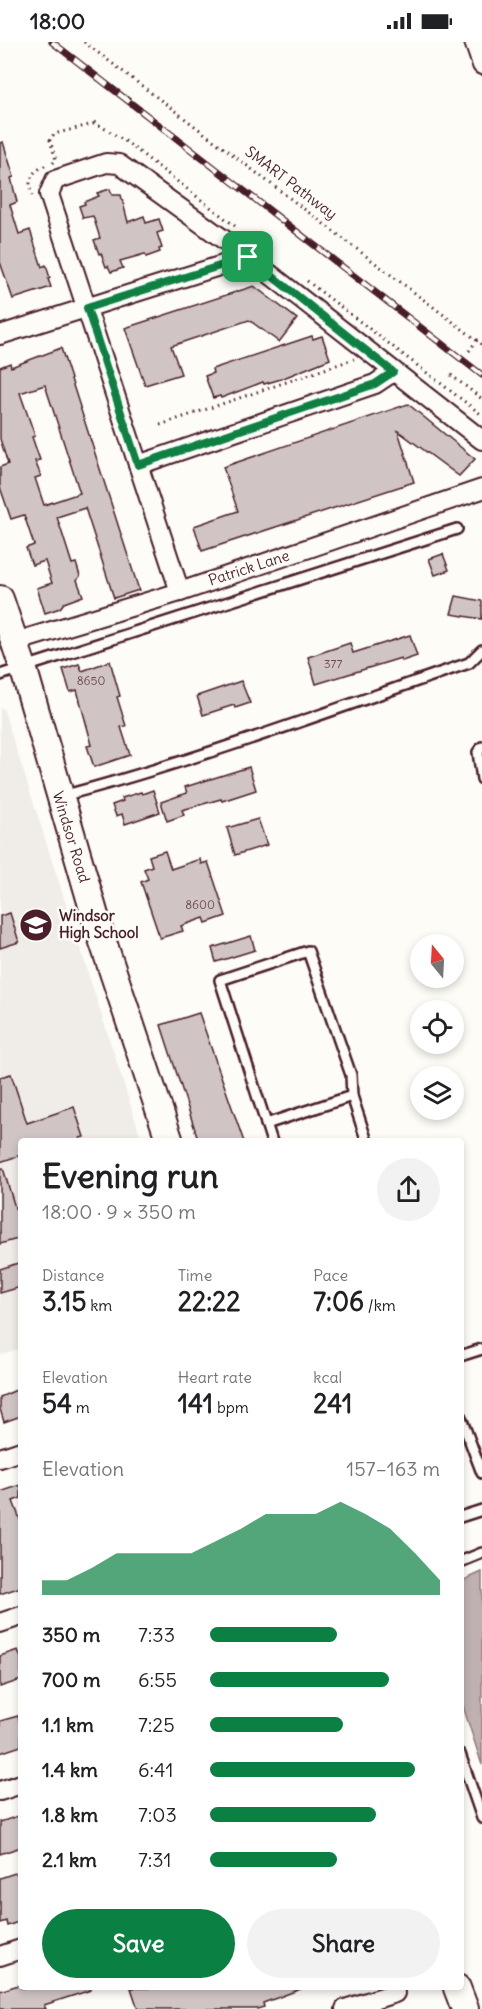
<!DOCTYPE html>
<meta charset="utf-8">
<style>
:root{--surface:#fff;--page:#f2f2f2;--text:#202124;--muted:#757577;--accent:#0b8043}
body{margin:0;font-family:Delius,sans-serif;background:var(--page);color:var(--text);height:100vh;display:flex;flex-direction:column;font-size:22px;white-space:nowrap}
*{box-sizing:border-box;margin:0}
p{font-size:20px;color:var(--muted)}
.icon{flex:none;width:33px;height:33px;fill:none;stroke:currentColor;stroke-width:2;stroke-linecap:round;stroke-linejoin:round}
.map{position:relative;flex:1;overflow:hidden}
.sheet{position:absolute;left:18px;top:1096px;width:446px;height:852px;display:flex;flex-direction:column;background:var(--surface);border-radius:6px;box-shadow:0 3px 9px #0003}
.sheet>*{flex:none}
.needle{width:39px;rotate:342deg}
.controls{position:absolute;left:410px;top:892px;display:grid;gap:12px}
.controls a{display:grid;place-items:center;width:54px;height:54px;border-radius:50%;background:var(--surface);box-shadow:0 3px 9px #0003;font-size:30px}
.pin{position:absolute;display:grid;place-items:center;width:51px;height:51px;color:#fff;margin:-26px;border-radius:12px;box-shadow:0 3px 9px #0006}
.round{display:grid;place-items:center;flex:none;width:63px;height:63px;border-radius:32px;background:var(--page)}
.overview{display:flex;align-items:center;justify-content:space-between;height:102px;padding:0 24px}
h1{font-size:33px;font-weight:800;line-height:45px}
.metrics{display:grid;grid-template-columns:repeat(3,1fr);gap:9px;height:102px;padding:6px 24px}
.metrics div{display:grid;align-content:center}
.metrics b{font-size:26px;font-weight:800}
.metrics small{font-size:16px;font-weight:400}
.metrics p{font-size:16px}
.chart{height:168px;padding:12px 24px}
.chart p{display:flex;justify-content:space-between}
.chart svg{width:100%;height:108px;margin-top:6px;fill:var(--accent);opacity:.7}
.action{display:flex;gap:12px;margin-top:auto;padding:12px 24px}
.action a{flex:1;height:69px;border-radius:36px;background:var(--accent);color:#fff;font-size:24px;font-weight:800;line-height:69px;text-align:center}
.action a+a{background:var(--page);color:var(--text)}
ul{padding:0 24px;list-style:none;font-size:20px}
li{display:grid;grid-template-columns:96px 72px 1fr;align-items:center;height:45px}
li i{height:15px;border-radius:8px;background:var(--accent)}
.status{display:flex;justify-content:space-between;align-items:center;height:42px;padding:0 30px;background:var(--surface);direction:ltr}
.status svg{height:16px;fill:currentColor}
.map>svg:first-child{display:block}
</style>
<div class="status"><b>18:00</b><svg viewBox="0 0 49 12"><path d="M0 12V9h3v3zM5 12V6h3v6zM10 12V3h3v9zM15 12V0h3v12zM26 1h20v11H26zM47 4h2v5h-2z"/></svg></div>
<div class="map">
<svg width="482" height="1967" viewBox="0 0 482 1967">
<rect width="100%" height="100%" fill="#fdfcf7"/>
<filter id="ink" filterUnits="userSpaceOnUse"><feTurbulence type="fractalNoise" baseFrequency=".0167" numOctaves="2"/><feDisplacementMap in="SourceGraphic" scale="12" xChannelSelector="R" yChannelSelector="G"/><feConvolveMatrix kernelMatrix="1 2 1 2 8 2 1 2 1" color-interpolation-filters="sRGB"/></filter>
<g filter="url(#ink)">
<!-- built -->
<path fill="#f0ece8" d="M0,666H3L142,1099L21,1100V1306L0,1313Z"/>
<!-- water -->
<path fill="#c0b1b1" stroke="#91777b" stroke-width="1.5" d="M482,1530V1723L461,1658L460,1540Z"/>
<!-- building -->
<g fill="#d0c5c4" stroke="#4a1f2b" stroke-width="1.5" fill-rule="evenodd">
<path d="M3,100L14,135L11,136L17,160L10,163L19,192L30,188L42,225L46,223L50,236L48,237L51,245L13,257L0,220V101Z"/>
<path d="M110,147L112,153H121L128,180L144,174L146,181L159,177L163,189L157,191L162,206L159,207L160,210L146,215L145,212L120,219L123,226L111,230L108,224L106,225L101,211L99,212L94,198L100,196L93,174L83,176L79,164L85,162L84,160L99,154L97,151Z"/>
<path d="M254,244L297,277L279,300L249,278L171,304L181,332L145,343L125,286Z"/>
<path d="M312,294L313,297L322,294L330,317L281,337L264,342L263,340L221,356L220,354L213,356L205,334L213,331L212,327Z"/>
<path d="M61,306L139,548L114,556L85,466L57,475L72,522L76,521L80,534L77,538L83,554L64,561L60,566L45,571L37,546L52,541L45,519L32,523L26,506L34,503L24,473L11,477L0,445V425L8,422L0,397V325L10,321L11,325ZM45,343L80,451L44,463L35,436L41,434L35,419L40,418L32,395L35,394L20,351Z"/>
<path d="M408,362L475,417L459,434L398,389L414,440L202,509L194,484L238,469L223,425Z"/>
<path d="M443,512L449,528L435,533L429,517Z"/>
<path d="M456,554L482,559V577L451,572Z"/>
<path d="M410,593L417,614L402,619L401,616L316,642L308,615L350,601L353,611Z"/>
<path d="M110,619L120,654L117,655L126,684L121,685L130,713L94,725L87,704L92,703L77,648L70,650L63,627L79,622L82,629Z"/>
<path d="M241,639L250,661L235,666L234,663L203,673L197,654Z"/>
<path d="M249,725L256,748L222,759L221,757L182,768L184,773L167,779L161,760L187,751L185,745Z"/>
<path d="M153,748L160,770L125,782L122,772L116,774L112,763L123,759L122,756L141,750L142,752Z"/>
<path d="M258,777L267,803L235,813L227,786Z"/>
<path d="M165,809L171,827L200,817L201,822L208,820L226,874L206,881L204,876L181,884L183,889L160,896L141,840L148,837L144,827L152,824L149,814Z"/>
<path d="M10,871L19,900L0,906V874Z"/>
<path d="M251,894L255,908L216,920L212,906Z"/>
<path d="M199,971L244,1100H199L161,983Z"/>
<path d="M11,1032L27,1081L74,1065L84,1095L80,1096L81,1100H21V1113L0,1120V1035Z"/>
<path d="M3,1126L16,1169L21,1168V1196L0,1202V1127Z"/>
<path d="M21,1220V1245L0,1251V1227Z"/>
<path d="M21,1346V1374L4,1380L0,1367V1355Z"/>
<path d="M21,1443V1456L13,1459L21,1480V1545L0,1552V1450Z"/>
<path d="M18,1608L21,1616V1638L0,1645V1614Z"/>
<path d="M18,1674L21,1685V1704L0,1711V1679Z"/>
<path d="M21,1773V1805L0,1812V1780Z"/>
<path d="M21,1829V1879L7,1884L6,1879L0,1881V1836Z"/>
<path d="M21,1942V1946H91V1948L44,1963L46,1967H0V1949Z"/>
<path d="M131,1946H301V1947L263,1961L264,1965L257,1967H138Z"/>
</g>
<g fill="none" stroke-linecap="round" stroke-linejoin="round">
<!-- lane casing -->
<g stroke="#4a1f2b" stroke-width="14">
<g id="lane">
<path d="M0,633L457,487"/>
<path d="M482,705L478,710L482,737"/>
<path d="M62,754C200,718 334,667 469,621L482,608"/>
<path d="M266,1082L352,1054"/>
<path d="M272,1100L220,938L308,909L351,1033L352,1054L367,1100"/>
<path d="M460,1314L482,1307"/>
<path d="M460,1373L482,1431"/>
<path d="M460,1475L482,1468"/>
<path d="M460,1520L482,1511"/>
<path d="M460,1712L482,1776"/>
</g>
</g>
<!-- street casing -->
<g stroke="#4a1f2b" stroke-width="22">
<g id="street">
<path d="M474,0L482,23"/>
<path d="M0,293L248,215"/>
<path d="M138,423L375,342L393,330"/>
<path d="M180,550L49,152L55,138L106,121L119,122L248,215L482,398"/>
<path d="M15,600L180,550L482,447"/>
<path d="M0,1416L21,1409"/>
<path d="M0,1581L21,1574"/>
<path d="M0,1749L21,1742"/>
<path d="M0,1914L21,1907"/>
<path d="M345,1967L395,1951"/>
</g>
</g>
<!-- secondary casing -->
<g stroke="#4a1f2b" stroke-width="30">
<g id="secondary">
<path d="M0,557L23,625L100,891L170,1100"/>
<path d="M457,1946L465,1967"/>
</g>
</g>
<!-- path -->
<g stroke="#4a1f2b" stroke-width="3" stroke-dasharray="1.5 4.5" stroke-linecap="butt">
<path d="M84,0L482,302"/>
<path d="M94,80L125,99L235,184"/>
<path d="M53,121L56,118L50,98L54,92L97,81"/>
<path d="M32,154C27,138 31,129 47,123"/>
<path d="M307,239L482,373"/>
<path d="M469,309L477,298"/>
<path d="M451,333L482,357"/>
<path d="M160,383L354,317"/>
</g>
<!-- lane -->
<use href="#lane" stroke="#fdfcf7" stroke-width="9"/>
<!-- street -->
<use href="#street" stroke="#fdfcf7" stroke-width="18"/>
<!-- secondary -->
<use href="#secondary" stroke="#fdfcf7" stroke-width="26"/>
<!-- rail casing -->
<g stroke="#4a1f2b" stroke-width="7">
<path id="rail" d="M52,0L482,333"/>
</g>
<!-- rail -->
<use href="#rail" stroke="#fdfcf7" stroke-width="4.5" stroke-dasharray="14" stroke-linecap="butt"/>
</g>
</g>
<g fill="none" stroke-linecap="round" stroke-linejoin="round" filter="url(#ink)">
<!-- route casing -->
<g stroke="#fff" stroke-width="12">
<path id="route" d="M248,215L393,330L375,342L138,423L87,266Z"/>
</g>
<!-- route -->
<use href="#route" stroke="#0b8043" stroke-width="8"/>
</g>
<!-- icons -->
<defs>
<g id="school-disc" transform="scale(1.725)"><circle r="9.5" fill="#4a1f2b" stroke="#fdfcf7"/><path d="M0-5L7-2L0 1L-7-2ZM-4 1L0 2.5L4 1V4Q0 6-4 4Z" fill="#fff"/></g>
</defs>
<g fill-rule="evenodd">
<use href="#school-disc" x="36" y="883"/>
</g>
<g text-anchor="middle" stroke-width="5" stroke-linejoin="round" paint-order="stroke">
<!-- number labels -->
<g font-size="12" fill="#6c4851">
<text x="333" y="626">377</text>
<text x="91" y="643">8650</text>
<text x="200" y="867">8600</text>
</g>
<!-- street labels -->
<g font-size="15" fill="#4a1f2b" stroke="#fdfcf7">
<text transform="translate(291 141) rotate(37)" y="5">SMART Pathway</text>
<text transform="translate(249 526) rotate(-18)" y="5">Patrick Lane</text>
<text transform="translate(71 795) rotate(73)" y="5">Windsor Road</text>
</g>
<!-- poi labels -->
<g font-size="15" font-weight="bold" fill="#4a1f2b" stroke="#fdfcf7" text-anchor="start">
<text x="59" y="879">Windsor<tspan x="59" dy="17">High School</tspan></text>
</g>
</g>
</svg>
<div class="controls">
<a><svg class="needle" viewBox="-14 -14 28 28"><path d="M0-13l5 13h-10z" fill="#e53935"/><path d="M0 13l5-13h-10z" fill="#757577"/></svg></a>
<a><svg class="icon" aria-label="locate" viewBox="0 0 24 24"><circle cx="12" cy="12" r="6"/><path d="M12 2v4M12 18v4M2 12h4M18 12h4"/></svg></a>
<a><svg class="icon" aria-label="layers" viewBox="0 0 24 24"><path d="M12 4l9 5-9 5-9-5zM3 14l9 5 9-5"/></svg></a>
</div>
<div class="pin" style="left:248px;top:215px;background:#1e9e55"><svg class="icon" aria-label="arrive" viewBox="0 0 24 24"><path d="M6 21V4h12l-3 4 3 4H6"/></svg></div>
<section class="sheet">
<div class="overview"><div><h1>Evening run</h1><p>18:00 · 9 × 350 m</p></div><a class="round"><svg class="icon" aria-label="share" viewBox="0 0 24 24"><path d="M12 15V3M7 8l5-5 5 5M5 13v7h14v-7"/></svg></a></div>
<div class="metrics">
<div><p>Distance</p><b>3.15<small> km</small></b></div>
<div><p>Time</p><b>22:22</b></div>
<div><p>Pace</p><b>7:06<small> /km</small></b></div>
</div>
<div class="metrics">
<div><p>Elevation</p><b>54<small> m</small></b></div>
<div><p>Heart rate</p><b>141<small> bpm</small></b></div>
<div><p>kcal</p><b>241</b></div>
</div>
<div class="chart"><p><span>Elevation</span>157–163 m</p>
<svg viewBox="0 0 160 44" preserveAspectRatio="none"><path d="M0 44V38L10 38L20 33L30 27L40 27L50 27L60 27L70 22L80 17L90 11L100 11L110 11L120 6L130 11L140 17L150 27L160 38V44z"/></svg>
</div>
<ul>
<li><b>350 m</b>7:33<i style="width:55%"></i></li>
<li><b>700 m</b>6:55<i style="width:78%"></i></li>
<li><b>1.1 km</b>7:25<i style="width:58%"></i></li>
<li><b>1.4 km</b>6:41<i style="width:89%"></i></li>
<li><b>1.8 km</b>7:03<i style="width:72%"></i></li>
<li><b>2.1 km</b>7:31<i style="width:55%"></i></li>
</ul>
<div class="action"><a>Save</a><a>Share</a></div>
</section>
</div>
